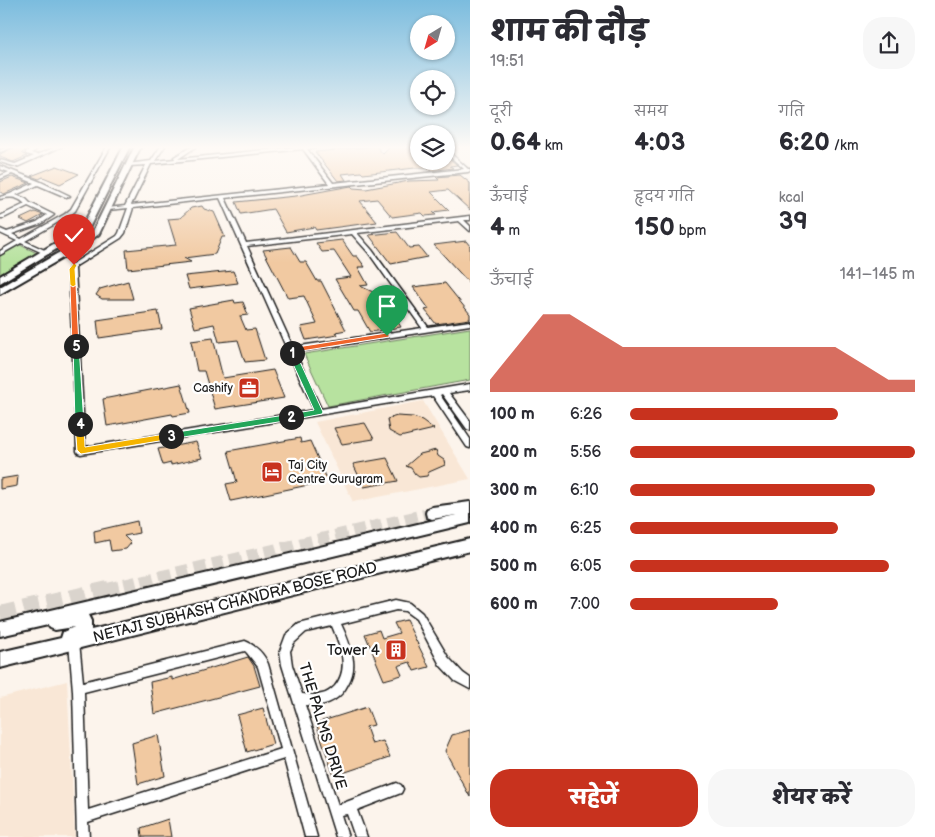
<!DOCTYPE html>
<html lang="hi">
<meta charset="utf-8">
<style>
:root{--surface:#fff;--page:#f7f7f7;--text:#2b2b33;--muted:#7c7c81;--accent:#c8321e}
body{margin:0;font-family:"Balsamiq Sans","Playpen Sans Deva",sans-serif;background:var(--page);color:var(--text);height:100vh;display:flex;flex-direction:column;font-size:19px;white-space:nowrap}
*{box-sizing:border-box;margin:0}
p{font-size:16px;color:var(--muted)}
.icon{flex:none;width:28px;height:28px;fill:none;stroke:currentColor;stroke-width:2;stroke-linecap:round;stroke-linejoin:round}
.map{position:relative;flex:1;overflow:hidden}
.details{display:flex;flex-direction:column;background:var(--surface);width:465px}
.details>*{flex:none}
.needle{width:32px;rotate:217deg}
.fabs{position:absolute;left:410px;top:15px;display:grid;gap:10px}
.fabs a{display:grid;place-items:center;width:45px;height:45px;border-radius:50%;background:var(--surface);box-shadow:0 1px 4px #0004;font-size:25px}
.pin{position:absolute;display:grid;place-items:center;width:42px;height:42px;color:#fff;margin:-51px -21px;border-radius:50% 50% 50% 0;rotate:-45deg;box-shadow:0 0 5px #0007}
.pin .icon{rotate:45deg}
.km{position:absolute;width:25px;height:25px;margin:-12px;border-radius:50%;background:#222;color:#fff;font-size:14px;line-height:25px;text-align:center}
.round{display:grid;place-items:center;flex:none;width:52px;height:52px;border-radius:20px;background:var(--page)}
.head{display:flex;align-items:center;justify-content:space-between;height:85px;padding:0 20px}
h1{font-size:28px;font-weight:800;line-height:38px}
.figures{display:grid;grid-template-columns:repeat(3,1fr);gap:8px;height:85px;padding:5px 20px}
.figures div{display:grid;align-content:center}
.figures b{font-size:25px;font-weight:800}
.figures small{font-size:14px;font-weight:400}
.figures p{font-size:14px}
.chart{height:140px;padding:10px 20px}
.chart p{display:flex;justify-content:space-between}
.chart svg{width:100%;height:90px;margin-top:5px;fill:var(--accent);opacity:.7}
.button{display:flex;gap:10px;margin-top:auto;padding:10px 20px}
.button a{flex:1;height:58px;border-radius:20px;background:var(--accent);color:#fff;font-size:20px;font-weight:800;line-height:58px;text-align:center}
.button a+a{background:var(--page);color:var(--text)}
ul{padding:0 20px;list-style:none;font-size:16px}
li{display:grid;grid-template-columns:80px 60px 1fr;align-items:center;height:38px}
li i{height:12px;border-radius:6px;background:var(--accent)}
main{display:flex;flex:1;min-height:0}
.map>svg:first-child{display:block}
</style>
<main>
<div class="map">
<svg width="470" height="837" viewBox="0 0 470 837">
<rect width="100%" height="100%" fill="#fcf4ec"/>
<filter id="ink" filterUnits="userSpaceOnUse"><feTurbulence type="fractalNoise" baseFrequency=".02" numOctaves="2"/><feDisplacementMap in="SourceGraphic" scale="10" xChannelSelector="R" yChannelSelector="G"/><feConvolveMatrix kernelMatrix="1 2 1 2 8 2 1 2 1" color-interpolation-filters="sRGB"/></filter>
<g filter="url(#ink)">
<!-- built -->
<g fill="#f9e7d6">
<path d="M423,401L470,479L353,502L315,422Z"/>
<path d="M67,681L75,837H0V698Z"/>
</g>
<!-- green -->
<g fill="#b7e29f" stroke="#6a7f5e">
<path d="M20,245L37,253L0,274V256Z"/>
<path d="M470,328V380L328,406L304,354Z"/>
</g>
<!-- building -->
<g fill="#f1c9a1" stroke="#1c1c1c">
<path d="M17,146H22L27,149L22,153L27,156L13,162L0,157V154Z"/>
<path d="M376,146L383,154L390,147L411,146L417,149L414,156H419V161L446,162L447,156L457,165L450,166L453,168L430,171L427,168H415L363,174L361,172L342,174L346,180L338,181L315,152Z"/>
<path d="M57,166L79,174L60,184L43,177L39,179L31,176Z"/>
<path d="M460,175L470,183V210L448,190L431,192L449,210L433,212L436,215L425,216L422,213L392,217L377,199L360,201L377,222L316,230L314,227L286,232L273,209L241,214L236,202L296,196L351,186L353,188L366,189L409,181L439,180L436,177Z"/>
<path d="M12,177L29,183L4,194L0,192V182Z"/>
<path d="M202,206L204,209L214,212L225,237H222L215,254L184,258L191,262L128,269L126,250L176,245L168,219L180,218L191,208Z"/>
<path d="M35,212L43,215L28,223L20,219Z"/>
<path d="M397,232L409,248L419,247L427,257L391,264L369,235Z"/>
<path d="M342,240L353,256H357L365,267H358L368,285L360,286L386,298L375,315L395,312L399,318L396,319L401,327L370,332L358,311H354L335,279L351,277L334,251L322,252L316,243Z"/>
<path d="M466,241L470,246V284L434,245Z"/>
<path d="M291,247L300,262H306L317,281H321L346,330L336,332L338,335L306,340L301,327L317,324L304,296L288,298L263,250Z"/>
<path d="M233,271L238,283L189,289L185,276Z"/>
<path d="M128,281L133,299H102L96,295L100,289Z"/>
<path d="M445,283L470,314V319L436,324L425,310L429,309L413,287Z"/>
<path d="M234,300L235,303L243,302L248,315L240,316L246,330L255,329L265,360L245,362L238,340L219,342L214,324L195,328L189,308Z"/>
<path d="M158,311L162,329L99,338L97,320Z"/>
<path d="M213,338L223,378L273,370L284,398L215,409L204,371H197L191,341Z"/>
<path d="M181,384L190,413L173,416L172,414L107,426L103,399Z"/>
<path d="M397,416L413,417L422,420L434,429L400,437L389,431L387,419Z"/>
<path d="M365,423L374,439L342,444L334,428Z"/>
<path d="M300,438L301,443L310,441L328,481L231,501L226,484L237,482L228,451Z"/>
<path d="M196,442L202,458L171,465V463L163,465L158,449Z"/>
<path d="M436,450L438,456L444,460L445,465L429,472L427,476L419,477L415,474L411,468L406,466L420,454Z"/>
<path d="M387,458L398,481L364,487L353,464Z"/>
<path d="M18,476L17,486L0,489V479Z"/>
<path d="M137,521L139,533L124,536L131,543L126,549L111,551L109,540L95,543L94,531Z"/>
<path d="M406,620L429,667L414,671L410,662L398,666L402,675L384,680L365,634L379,630L382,638L399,633L394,623Z"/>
<path d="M248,657L254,666L260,686L154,714L150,682L172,677V680Z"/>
<path d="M367,707L374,725L366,727L372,744L383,741L390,757L334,776L316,723Z"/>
<path d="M263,708L273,744L247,752L237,715Z"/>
<path d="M470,730V797L445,751L452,735Z"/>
<path d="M158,735L165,776L138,784L132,743Z"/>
<path d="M168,819L171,837H142L141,828Z"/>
</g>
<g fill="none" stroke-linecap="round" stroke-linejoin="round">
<!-- secondary-tunnel-far1 -->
<path stroke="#dad4cd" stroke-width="12" stroke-dasharray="12 6" stroke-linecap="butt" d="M107,589L432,513"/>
<!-- secondary-tunnel -->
<path stroke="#dad4cd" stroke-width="16" stroke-dasharray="16 8" stroke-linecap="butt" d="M0,614L112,588"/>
<!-- minor casing -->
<g stroke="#1c1c1c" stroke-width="3">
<g id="minor">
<path d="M10,146H15L0,152V150Z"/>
<path d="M24,146H29L36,148V150L31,153L37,155L58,146H63L17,167L0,162V160L15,164L34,156L26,154V152L31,149Z"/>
<path d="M107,146H111L75,211L69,216L25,241L49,252V254H45L21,243L0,255V251L17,241L0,233V229L7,232L37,222L47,215L28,206L4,218H0V216L25,204C17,196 10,197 0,199V197L10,194L34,183L12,174L0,179V176L9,172L0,169V166L41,182L70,196L66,197L38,185L16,195L26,199L30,203L54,215L41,224L12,234L21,239L65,214L71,209Z"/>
<path d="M161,146H165L155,161L175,159L174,157L193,146H197L178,159L304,146H323L321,147L307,149L333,183L464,169L446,153V149L468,169H470V171L468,172L225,198L246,243L470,216V220H464L470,226V231L459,221L357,233L372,250L428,327L470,321V325L295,352L321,409L470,384V390L449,393L470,421V430L467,429L442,394L440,395L470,439V448L467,447L433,396L81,454L78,453L77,451L69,269L72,264L117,236L119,233L128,208L108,210L106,209L108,208L125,206L146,165L129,166L127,165V164L151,161ZM303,149L329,184L131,205L151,164ZM220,198L314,410L85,447L75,269L76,266L121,238L125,233L133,208ZM352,234L368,252L422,328L293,347L247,246Z"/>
<path d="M396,600L410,603L422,613L448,657L463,673L470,678V689L455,681L440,665L416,619L405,611L396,610L341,624C346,635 352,648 353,661C354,669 352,677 348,684C339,702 324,707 305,705L338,805L397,783L401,785L403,789L401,793L357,810L367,837H355L347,814L341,815L348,837H336L282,665L280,651L286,635L299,624ZM332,626C340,645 350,668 335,686C331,690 327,693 322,694C315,696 308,694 302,694L292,665L290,651L294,643L306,632Z"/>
<path d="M74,637L78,638L79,642L83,682L245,641C255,645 264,654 268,664L317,837H305L284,759L88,822L89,837H77L73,691L69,642L70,638ZM245,651L247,653L258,667L281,749L88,810L84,692Z"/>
</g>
</g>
<!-- secondary casing -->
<g stroke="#1c1c1c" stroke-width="4">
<g id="secondary">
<path d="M124,146H130L88,230L0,283V276L82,227Z"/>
<path d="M135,146H141L99,234L78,249L0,294V287L72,245L93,231Z"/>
<path d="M470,502V523L88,615L91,621V630L470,539V551L0,668V652L61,638L63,632L74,627L55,630L50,628L48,625L0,636V622L456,515L432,519L427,517L426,513L427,509L432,507Z"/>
</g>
</g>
<!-- minor -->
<use href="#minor" fill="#fff" fill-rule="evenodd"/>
<!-- secondary -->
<use href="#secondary" fill="#fff" fill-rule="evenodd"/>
</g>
</g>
<!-- sky -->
<linearGradient id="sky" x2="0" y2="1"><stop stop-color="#7bbcde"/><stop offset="0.56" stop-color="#fefaf6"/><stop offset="1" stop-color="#fefaf6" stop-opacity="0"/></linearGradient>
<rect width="470" height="263" fill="url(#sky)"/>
<!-- split-1 -->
<path fill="#f0652b" stroke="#fff" d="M387,333L389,334V337L295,352V355L292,356L287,350L291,348Z"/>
<!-- split-2 -->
<path fill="#22a559" stroke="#fff" d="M292,351L296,353L323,412L322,414L291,420L287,417L291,414L314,410L288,353Z"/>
<!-- split-3 -->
<path fill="#22a559" stroke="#fff" d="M291,414L295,417L291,420L171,439L167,436L171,433Z"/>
<!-- split-4 -->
<path fill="#f5b400" stroke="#fff" d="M80,421L84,424L85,447L171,433L176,436L171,439L81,454L77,450L75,424Z"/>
<!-- split-5 -->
<path fill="#22a559" stroke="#fff" d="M73,344L79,346L84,424L80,427L75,424Z"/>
<!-- split-6 -->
<path fill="#f0652b" stroke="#fff" d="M73,283L76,285L79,346L76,348L72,346L70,285Z"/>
<!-- split-7 -->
<path fill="#f5b400" stroke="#fff" d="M74,263L77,265L75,269L76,285L73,287L70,285L69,269Z"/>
<!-- icons -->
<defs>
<g id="office-square" transform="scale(1.125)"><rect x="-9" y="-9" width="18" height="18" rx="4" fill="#c8321e" stroke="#fff"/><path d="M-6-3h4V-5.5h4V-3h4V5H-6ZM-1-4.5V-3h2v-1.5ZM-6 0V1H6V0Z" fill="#fff"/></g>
<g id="hotel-square" transform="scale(1.125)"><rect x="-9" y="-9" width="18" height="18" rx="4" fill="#c8321e" stroke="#fff"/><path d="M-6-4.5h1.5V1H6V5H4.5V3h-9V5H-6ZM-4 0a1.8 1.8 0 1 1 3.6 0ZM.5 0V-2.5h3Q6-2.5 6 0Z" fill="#fff"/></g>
<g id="building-square" transform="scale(1.125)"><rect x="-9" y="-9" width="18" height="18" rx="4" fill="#c8321e" stroke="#fff"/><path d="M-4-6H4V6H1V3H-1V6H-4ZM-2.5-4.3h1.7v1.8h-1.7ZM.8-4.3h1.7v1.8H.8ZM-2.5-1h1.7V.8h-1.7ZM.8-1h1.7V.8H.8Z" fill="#fff"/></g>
</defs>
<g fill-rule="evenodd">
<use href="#office-square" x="249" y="388"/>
<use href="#hotel-square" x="272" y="472"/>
<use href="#building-square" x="396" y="650"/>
</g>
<g text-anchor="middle" stroke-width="4.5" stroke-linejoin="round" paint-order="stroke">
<!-- poi labels -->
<g font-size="12" fill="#1c1c1c" stroke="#fff" text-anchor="end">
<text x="233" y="392">Cashify</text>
<text x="288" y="469" text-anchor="start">Taj City<tspan x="288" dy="14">Centre Gurugram</tspan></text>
</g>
<!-- near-street labels -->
<g font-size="15" fill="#1c1c1c" stroke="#fff">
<text transform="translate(235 602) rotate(-14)" y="5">NETAJI SUBHASH CHANDRA BOSE ROAD</text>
<text transform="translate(323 726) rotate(73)" y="5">THE PALMS DRIVE</text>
</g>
<!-- near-poi labels -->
<g font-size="15" fill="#1c1c1c" stroke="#fff" text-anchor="end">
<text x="380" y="655">Tower 4</text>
</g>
</g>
</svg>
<div class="fabs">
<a><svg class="needle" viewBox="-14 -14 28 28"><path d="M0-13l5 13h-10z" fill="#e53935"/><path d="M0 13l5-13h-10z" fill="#7c7c81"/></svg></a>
<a><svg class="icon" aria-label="locate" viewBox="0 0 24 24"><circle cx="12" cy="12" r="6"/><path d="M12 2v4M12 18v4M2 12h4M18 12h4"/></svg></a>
<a><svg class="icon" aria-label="layers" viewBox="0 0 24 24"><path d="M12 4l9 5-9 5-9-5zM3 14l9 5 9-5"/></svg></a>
</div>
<div class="pin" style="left:387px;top:336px;background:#1e9e55"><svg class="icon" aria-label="arrive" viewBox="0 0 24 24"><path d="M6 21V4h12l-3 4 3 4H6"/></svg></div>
<div class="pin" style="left:74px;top:265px;background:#d93025"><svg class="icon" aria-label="check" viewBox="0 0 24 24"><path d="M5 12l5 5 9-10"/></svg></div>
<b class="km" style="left:292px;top:353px">1</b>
<b class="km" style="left:291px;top:417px">2</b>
<b class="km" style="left:171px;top:436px">3</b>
<b class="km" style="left:80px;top:424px">4</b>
<b class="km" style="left:76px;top:346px">5</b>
</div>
<section class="details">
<div class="head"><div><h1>शाम की दौड़</h1><p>19:51</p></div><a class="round"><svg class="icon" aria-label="share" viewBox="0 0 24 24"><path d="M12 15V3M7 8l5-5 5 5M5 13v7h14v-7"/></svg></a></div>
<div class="figures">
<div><p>दूरी</p><b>0.64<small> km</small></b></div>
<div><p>समय</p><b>4:03</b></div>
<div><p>गति</p><b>6:20<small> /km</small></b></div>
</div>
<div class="figures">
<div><p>ऊँचाई</p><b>4<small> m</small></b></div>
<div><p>हृदय गति</p><b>150<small> bpm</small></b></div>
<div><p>kcal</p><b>39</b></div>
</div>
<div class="chart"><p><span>ऊँचाई</span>141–145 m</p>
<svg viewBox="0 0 160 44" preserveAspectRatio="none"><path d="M0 44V38L10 22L20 6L30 6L40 14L50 22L60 22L70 22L80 22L90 22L100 22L110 22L120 22L130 22L140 30L150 38L160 38V44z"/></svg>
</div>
<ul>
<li><b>100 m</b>6:26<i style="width:73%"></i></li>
<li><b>200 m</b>5:56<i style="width:100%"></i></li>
<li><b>300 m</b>6:10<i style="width:86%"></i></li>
<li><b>400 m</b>6:25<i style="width:73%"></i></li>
<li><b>500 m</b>6:05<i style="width:91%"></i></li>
<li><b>600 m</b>7:00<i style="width:52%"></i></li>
</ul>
<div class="button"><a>सहेजें</a><a>शेयर करें</a></div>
</section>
</main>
